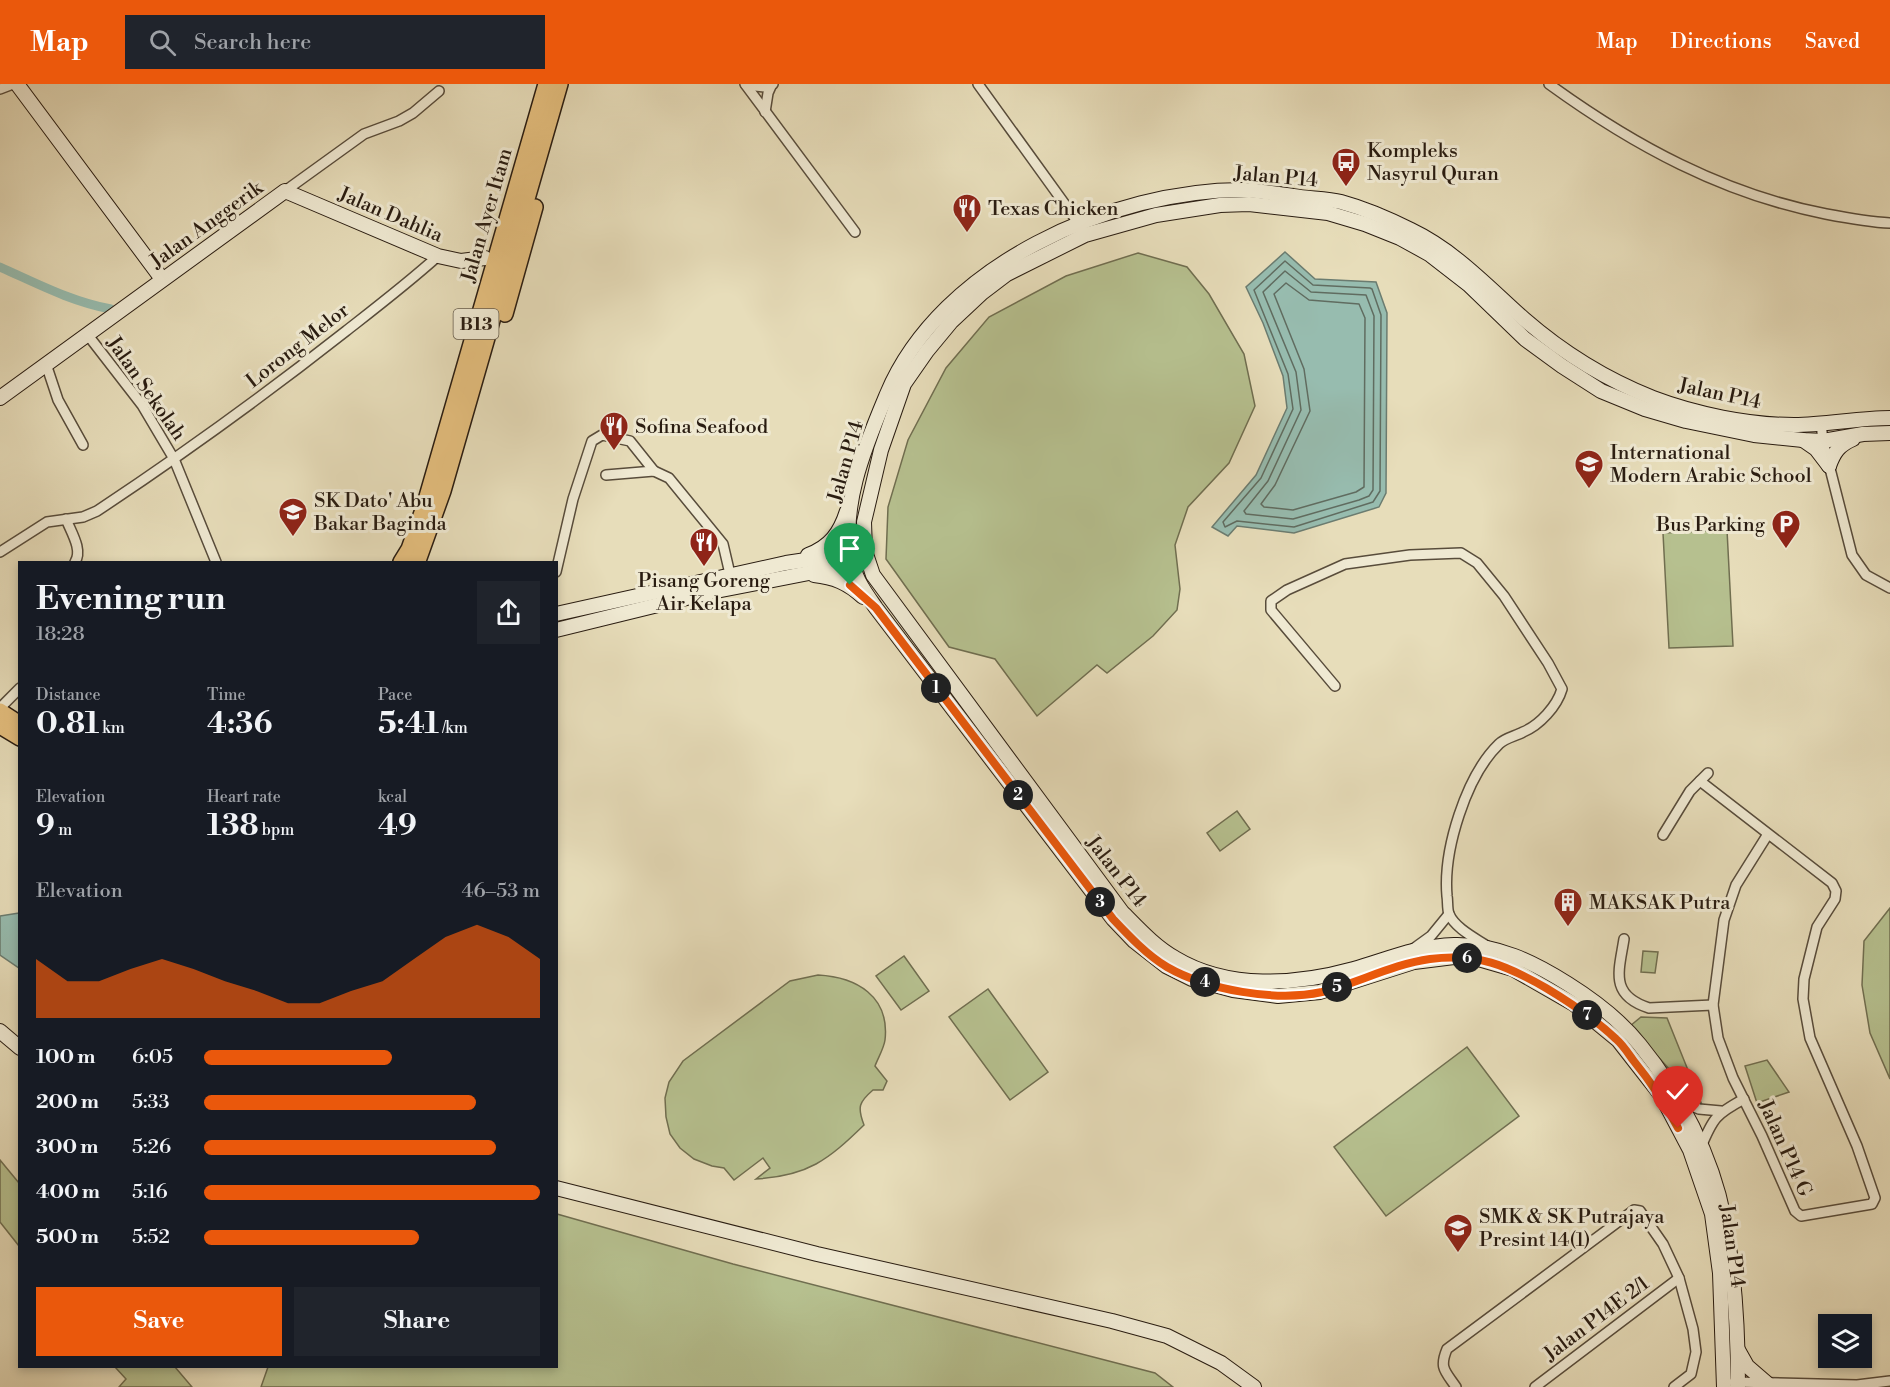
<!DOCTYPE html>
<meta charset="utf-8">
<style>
:root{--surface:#171b24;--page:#20242c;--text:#f1f3f6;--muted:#9ea1a6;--accent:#ea580c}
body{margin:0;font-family:"Libre Bodoni",serif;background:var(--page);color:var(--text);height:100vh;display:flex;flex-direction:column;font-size:22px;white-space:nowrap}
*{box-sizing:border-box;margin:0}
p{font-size:20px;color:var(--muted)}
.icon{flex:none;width:33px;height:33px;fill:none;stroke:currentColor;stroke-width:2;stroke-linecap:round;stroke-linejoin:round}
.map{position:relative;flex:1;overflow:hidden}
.details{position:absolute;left:18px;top:477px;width:540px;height:807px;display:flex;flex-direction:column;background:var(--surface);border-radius:0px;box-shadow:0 3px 9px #0003}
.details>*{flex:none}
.fabs{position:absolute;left:1818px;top:1230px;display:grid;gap:12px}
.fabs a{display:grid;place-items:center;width:54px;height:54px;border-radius:0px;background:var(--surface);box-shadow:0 3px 9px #0003;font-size:30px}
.pin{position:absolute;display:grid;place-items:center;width:51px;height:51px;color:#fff;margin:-62px -26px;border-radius:50% 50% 50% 0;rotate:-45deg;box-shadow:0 0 6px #0007}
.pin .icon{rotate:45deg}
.km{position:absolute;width:30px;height:30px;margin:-15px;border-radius:50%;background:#222;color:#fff;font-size:16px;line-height:30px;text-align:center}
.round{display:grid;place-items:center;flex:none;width:63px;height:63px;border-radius:0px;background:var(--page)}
.head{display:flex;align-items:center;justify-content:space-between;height:102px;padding:0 18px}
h1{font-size:33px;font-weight:800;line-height:45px}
.metrics{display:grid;grid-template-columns:repeat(3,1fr);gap:9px;height:102px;padding:6px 18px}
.metrics div{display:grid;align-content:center}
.metrics b{font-size:30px;font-weight:800}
.metrics small{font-size:16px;font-weight:400}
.metrics p{font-size:16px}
.chart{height:168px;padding:12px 18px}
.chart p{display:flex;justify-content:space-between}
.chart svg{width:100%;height:108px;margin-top:6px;fill:var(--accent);opacity:.7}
.action{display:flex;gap:12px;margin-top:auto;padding:12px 18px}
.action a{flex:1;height:69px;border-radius:0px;background:var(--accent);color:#fff;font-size:24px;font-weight:800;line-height:69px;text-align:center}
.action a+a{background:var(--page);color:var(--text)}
ul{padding:0 18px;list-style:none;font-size:20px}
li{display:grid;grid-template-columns:96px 72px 1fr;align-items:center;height:45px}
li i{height:15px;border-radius:8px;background:var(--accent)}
header{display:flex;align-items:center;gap:36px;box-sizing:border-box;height:84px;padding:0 30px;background:var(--accent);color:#fff}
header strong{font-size:28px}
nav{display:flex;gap:33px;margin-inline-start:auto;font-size:21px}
.search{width:420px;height:54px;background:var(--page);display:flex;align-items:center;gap:15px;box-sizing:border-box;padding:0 21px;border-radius:0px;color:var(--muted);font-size:22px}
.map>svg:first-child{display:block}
</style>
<header>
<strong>Map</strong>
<div class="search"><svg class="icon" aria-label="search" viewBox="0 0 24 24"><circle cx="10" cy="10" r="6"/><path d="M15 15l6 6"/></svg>Search here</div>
<nav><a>Map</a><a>Directions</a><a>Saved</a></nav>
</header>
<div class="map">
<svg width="1890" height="1303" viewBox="0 0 1890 1303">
<rect width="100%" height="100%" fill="#e7ddba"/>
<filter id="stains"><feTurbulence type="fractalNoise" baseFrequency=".00333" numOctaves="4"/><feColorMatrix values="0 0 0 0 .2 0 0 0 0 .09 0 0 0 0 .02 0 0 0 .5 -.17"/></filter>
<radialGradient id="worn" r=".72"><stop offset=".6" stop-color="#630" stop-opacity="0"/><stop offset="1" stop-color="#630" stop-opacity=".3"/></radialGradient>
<!-- green -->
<g fill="#b6c08f" stroke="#706e50" stroke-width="1.5">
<path d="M1138,169L1187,183L1209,210L1244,270L1255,322L1229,379L1188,423L1175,461L1180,505L1177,526L1153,552L1107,589L1097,581L1037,632L995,575L949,563L886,475L888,423L908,356L946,284L989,233L1066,192Z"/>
<path d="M1727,446L1733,562L1669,564L1663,449Z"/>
<path d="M1237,727L1250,745L1220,767L1207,749Z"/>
<path d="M1890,824V995L1870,949L1862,901L1864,857Z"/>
<path d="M1643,867L1658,868L1655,889L1641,888Z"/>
<path d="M904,872L929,907L901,926L876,892Z"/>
<path d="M818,891C856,893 890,912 885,956C884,964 878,974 875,982L887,997L883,1006H873C859,1018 857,1023 864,1041C828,1076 808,1092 756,1095L770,1084L763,1074L734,1096L724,1084L712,1082L694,1075L680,1064L670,1050L666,1033L665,1014L669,998L683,977L790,897Z"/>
<path d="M988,905L1048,988L1010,1016L949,933Z"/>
<path d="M1641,933L1667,934L1702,1021L1630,942Z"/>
<path d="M1467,963L1519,1032L1386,1132L1334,1063Z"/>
<path d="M1767,976L1789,1008L1757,1019L1745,982Z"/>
<path d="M0,1076L19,1099V1162L0,1138Z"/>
<path d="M557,1130L733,1180L1155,1289L1173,1303H261L268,1283L556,1282Z"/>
<path d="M115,1283H175L192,1303H119L126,1295Z"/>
</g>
<!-- water -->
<g fill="#97bcaf" stroke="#6b7c70" stroke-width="1.5">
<path d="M1285,168L1315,195L1376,198L1387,229L1386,409L1379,423L1294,449L1237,442L1228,452L1212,443L1256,391L1287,324L1283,292L1263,239L1246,203Z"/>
<path d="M19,829H20L19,884L0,871V832Z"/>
</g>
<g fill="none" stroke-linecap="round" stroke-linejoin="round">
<!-- shore -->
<g stroke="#606c60" stroke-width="1.5">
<path d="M1285,177L1313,201L1370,204L1372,205L1381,231L1380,407L1373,418L1294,443L1237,437L1225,443L1223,438L1261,394L1293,325L1288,290L1254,206Z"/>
<path d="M1285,187L1311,208L1366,211L1374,232L1373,406L1369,412L1359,416L1293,435L1246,430L1244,427L1268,397L1301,326L1296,288L1263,208Z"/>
<path d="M1286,199L1309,216L1359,220L1365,234L1364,403L1356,408L1293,426L1264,423L1261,420L1275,401L1310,327L1304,285L1274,210Z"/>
</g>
<!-- canal -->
<path stroke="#97bcaf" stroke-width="9" d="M0,183C36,199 72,218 111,225"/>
<!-- street casing -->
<g stroke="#584c3b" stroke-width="12">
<g id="street">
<path d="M745,0L855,148"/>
<path d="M978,0L1082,144"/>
<path d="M1549,0C1633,61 1723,110 1826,130C1847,134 1868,138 1890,139"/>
<path d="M746,1L765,3L773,0"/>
<path d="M0,5L13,0"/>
<path d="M765,28L768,9L772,0"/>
<path d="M285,107L364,50L399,37L413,29L439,7"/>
<path d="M87,250L142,321L174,375L216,478"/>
<path d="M46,280L58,316L83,361"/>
<path d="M1821,339L1823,357L1852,471L1866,491L1890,504"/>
<path d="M606,391L654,387L669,394L723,460L730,490"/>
<path d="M66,435C71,448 83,466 75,478"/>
<path d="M0,468L47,438L83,433L97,427C183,370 266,310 346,247C378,222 408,199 438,172"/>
<path d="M556,488L573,415L592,357L602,351L630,357L654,387"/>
<path d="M1335,602L1271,526V517L1287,506L1345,480L1410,471L1461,469L1477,479L1504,512L1548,579L1562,605C1557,622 1540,641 1523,648C1516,652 1505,654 1499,660C1466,692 1443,766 1447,812C1448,817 1447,825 1449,830C1455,844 1475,854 1487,862"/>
<path d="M0,624L20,604"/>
<path d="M1700,697L1832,799L1836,807L1835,815L1817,843L1804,895L1803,915L1810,954L1857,1062L1875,1114L1872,1120L1801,1132L1795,1127L1762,1052L1733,994L1718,954L1713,921L1724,836L1736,801L1768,750"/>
<path d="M1663,751L1690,707L1708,689"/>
<path d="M1624,855C1619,887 1609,911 1649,924L1713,921"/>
<path d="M1413,865L1431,852L1449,830"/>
<path d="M1678,1016L1699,1025L1721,1027"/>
<path d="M1701,1063C1713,1034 1716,1030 1744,1015"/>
<path d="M1734,1298L1857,1301L1890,1297"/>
<path d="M1456,1303C1445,1287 1439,1284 1447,1265L1634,1126L1640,1127L1663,1160L1679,1194L1693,1245L1696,1268L1691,1290L1674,1303"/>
<path d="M1535,1303L1679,1194"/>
</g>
</g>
<!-- secondary casing -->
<g stroke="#291c11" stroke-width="16">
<g id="secondary">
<path d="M17,0L162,195"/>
<path d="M0,314L285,107L438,172L461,177L485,174"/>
<path d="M1803,356L1816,365L1829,382"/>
<path d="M1829,382C1834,368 1839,361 1853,355"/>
<path d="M808,471C830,463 840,449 847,427"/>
<path d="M814,491C834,493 848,499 863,513"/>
<path d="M556,530L786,479L860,468"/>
<path d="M556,546L711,508L860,479"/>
<path d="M0,947L20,964"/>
<path d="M556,1104L817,1170L1112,1237L1167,1252L1221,1279L1254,1303"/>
<path d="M1738,1266L1747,1282L1769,1301L1765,1303"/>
<path d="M1724,1303L1720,1189L1712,1130L1690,1066L1661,1011L1618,956L1574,920L1513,885L1475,874L1454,873L1414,878L1320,908L1278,912L1233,906L1192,895L1166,882L1134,857L1113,835L876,524C867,511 857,498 853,482C837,427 866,360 887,310C941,181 1113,105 1245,106C1261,107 1277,110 1293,112C1309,115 1326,114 1341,118C1363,124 1391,136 1411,146C1455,167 1488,203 1524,235C1563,269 1605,295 1653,314C1695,330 1749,341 1794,341C1826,341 1858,334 1890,334"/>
<path d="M1738,1303C1738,1247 1735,1189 1724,1134C1712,1072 1680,1010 1640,961C1621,937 1595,917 1568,900C1533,878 1497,860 1454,861C1418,862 1388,875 1354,885C1296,901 1228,906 1175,874C1155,863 1138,844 1122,828L873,491L865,467L864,438L881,366L904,300L927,267L951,238L982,209L1007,190L1085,151L1156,131L1220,121L1249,120L1328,129L1365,140L1400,154L1429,170L1469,201L1525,255L1562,282L1601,307L1645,325L1686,337L1754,351L1803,356L1823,357L1863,350L1890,349"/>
</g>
</g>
<!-- primary casing -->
<g stroke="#291c11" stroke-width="18">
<g id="primary">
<path d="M505,230L535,123"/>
<path d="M401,478L409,465L424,423L546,0"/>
<path d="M415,478L419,474L443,407L560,0"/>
<path d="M0,627L20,640"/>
<path d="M0,642L20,654"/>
</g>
</g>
<!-- street -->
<use href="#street" stroke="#efe9d2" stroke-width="9"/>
<!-- secondary -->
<use href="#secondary" stroke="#efe9d2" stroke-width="14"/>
<!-- primary -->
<use href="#primary" stroke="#e4be7d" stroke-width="15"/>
</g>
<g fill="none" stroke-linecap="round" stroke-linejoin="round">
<!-- route casing -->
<g stroke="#fff" stroke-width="12">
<path id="route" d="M850,501L876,524L1113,835C1129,852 1147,871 1167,883C1207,906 1276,918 1322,908C1358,899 1393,880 1430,875C1478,869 1506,881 1546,904C1571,919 1595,935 1616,955C1623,961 1628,969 1633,976C1651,998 1665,1019 1678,1044"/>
</g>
<!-- route -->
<use href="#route" stroke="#ea580c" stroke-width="8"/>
</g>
<!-- icons -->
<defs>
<g id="bus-pin" transform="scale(1.5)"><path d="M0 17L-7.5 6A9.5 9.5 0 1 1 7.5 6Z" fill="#8f2418" stroke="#efe9d2"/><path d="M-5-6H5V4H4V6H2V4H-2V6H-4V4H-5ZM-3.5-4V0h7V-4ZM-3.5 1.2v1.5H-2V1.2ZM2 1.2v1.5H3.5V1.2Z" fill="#fff"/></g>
<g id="restaurant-pin" transform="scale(1.5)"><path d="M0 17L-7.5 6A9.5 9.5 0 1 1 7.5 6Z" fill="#8f2418" stroke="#efe9d2"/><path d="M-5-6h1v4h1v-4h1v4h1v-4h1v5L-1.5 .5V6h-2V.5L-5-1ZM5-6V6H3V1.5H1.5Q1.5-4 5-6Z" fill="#fff"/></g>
<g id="school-pin" transform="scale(1.5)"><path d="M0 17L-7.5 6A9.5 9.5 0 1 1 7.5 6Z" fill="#8f2418" stroke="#efe9d2"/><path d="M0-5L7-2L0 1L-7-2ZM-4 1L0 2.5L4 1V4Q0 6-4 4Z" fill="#fff"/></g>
<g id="parking-pin" transform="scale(1.5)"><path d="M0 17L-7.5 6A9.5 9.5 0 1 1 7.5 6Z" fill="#8f2418" stroke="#efe9d2"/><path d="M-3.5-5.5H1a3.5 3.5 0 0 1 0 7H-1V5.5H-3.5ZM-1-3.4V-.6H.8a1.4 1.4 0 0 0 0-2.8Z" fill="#fff"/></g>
<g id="building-pin" transform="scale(1.5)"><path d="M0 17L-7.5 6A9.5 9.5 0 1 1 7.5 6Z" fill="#8f2418" stroke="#efe9d2"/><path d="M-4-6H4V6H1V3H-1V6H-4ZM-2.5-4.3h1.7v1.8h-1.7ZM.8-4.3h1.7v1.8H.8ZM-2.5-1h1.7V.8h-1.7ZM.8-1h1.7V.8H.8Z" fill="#fff"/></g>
</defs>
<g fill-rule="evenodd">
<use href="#bus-pin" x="1346" y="78"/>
<use href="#restaurant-pin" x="967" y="124"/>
<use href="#restaurant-pin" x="614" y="342"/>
<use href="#school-pin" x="1589" y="380"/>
<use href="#school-pin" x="293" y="428"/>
<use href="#parking-pin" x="1786" y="440"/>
<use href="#restaurant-pin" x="704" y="458"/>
<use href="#building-pin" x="1568" y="818"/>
<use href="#school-pin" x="1458" y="1144"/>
</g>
<g text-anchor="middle" stroke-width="6" stroke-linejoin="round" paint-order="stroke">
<!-- shield labels -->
<rect fill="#efe9d2" stroke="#645a4b" stroke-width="1.5" x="453.5" y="225" width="45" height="30" rx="4.5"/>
<g font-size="18" font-weight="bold" fill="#291c11">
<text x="476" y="246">B13</text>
</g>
<!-- poi labels -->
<g font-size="20" fill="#291c11" stroke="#efe9d2" text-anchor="start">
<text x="1367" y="73">Kompleks<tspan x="1367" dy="23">Nasyrul Quran</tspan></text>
<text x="988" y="131">Texas Chicken</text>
<text x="635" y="349">Sofina Seafood</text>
<text x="1610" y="375">International<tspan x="1610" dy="23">Modern Arabic School</tspan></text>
<text x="314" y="423">SK Dato' Abu<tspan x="314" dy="23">Bakar Baginda</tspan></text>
<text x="1765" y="447" text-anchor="end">Bus Parking</text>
<text x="704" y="503" text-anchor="middle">Pisang Goreng<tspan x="704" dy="23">Air Kelapa</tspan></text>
<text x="1589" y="825">MAKSAK Putra</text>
<text x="1479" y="1139">SMK &amp; SK Putrajaya<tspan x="1479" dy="23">Presint 14(1)</tspan></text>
</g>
<!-- street labels -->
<g font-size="20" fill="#291c11" stroke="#efe9d2">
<text transform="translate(1276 92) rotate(5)" y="7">Jalan P14</text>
<text transform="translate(391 130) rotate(23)" y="7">Jalan Dahlia</text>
<text transform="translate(486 131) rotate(-74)" y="7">Jalan Ayer Itam</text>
<text transform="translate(206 140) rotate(-36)" y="7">Jalan Anggerik</text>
<text transform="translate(297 261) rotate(-38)" y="7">Lorong Melor</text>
<text transform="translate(147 304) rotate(55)" y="7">Jalan Sekolah</text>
<text transform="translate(1720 309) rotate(12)" y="7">Jalan P14</text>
<text transform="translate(845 377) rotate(-74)" y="7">Jalan P14</text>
<text transform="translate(1117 787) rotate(52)" y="7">Jalan P14</text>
<text transform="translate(1786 1064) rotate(66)" y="7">Jalan P14 G</text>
<text transform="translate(1733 1162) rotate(82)" y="7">Jalan P14</text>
<text transform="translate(1596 1234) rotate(-37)" y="7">Jalan P14E 2/1</text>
</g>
</g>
<rect width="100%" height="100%" filter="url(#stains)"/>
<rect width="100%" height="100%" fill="url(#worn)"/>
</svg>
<div class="fabs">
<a><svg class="icon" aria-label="layers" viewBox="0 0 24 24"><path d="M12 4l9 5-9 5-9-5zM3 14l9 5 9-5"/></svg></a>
</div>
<div class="pin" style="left:850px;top:501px;background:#1e9e55"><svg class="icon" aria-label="arrive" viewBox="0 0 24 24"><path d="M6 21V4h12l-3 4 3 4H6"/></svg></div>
<div class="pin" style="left:1678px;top:1044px;background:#d93025"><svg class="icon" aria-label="check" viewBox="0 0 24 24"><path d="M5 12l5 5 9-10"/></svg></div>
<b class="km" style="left:936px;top:604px">1</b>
<b class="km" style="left:1018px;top:711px">2</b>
<b class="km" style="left:1100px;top:818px">3</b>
<b class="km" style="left:1205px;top:898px">4</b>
<b class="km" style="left:1337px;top:903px">5</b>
<b class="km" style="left:1467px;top:874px">6</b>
<b class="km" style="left:1587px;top:931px">7</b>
<section class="details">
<div class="head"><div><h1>Evening run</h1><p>18:28</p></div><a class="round"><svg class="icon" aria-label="share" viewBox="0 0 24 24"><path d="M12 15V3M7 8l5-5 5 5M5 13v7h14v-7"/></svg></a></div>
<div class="metrics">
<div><p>Distance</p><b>0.81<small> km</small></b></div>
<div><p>Time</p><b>4:36</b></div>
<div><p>Pace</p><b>5:41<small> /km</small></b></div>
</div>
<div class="metrics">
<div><p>Elevation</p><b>9<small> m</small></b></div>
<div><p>Heart rate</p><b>138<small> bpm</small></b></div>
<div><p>kcal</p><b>49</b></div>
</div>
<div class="chart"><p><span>Elevation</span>46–53 m</p>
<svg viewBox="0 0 160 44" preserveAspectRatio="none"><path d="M0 44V20L10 29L20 29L30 24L40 20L50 24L60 29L70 33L80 38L90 38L100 33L110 29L120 20L130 11L140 6L150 11L160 20V44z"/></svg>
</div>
<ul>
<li><b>100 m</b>6:05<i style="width:56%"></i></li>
<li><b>200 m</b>5:33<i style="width:81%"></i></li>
<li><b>300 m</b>5:26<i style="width:87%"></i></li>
<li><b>400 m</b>5:16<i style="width:100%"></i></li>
<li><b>500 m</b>5:52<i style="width:64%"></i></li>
</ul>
<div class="action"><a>Save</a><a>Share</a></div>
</section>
</div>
